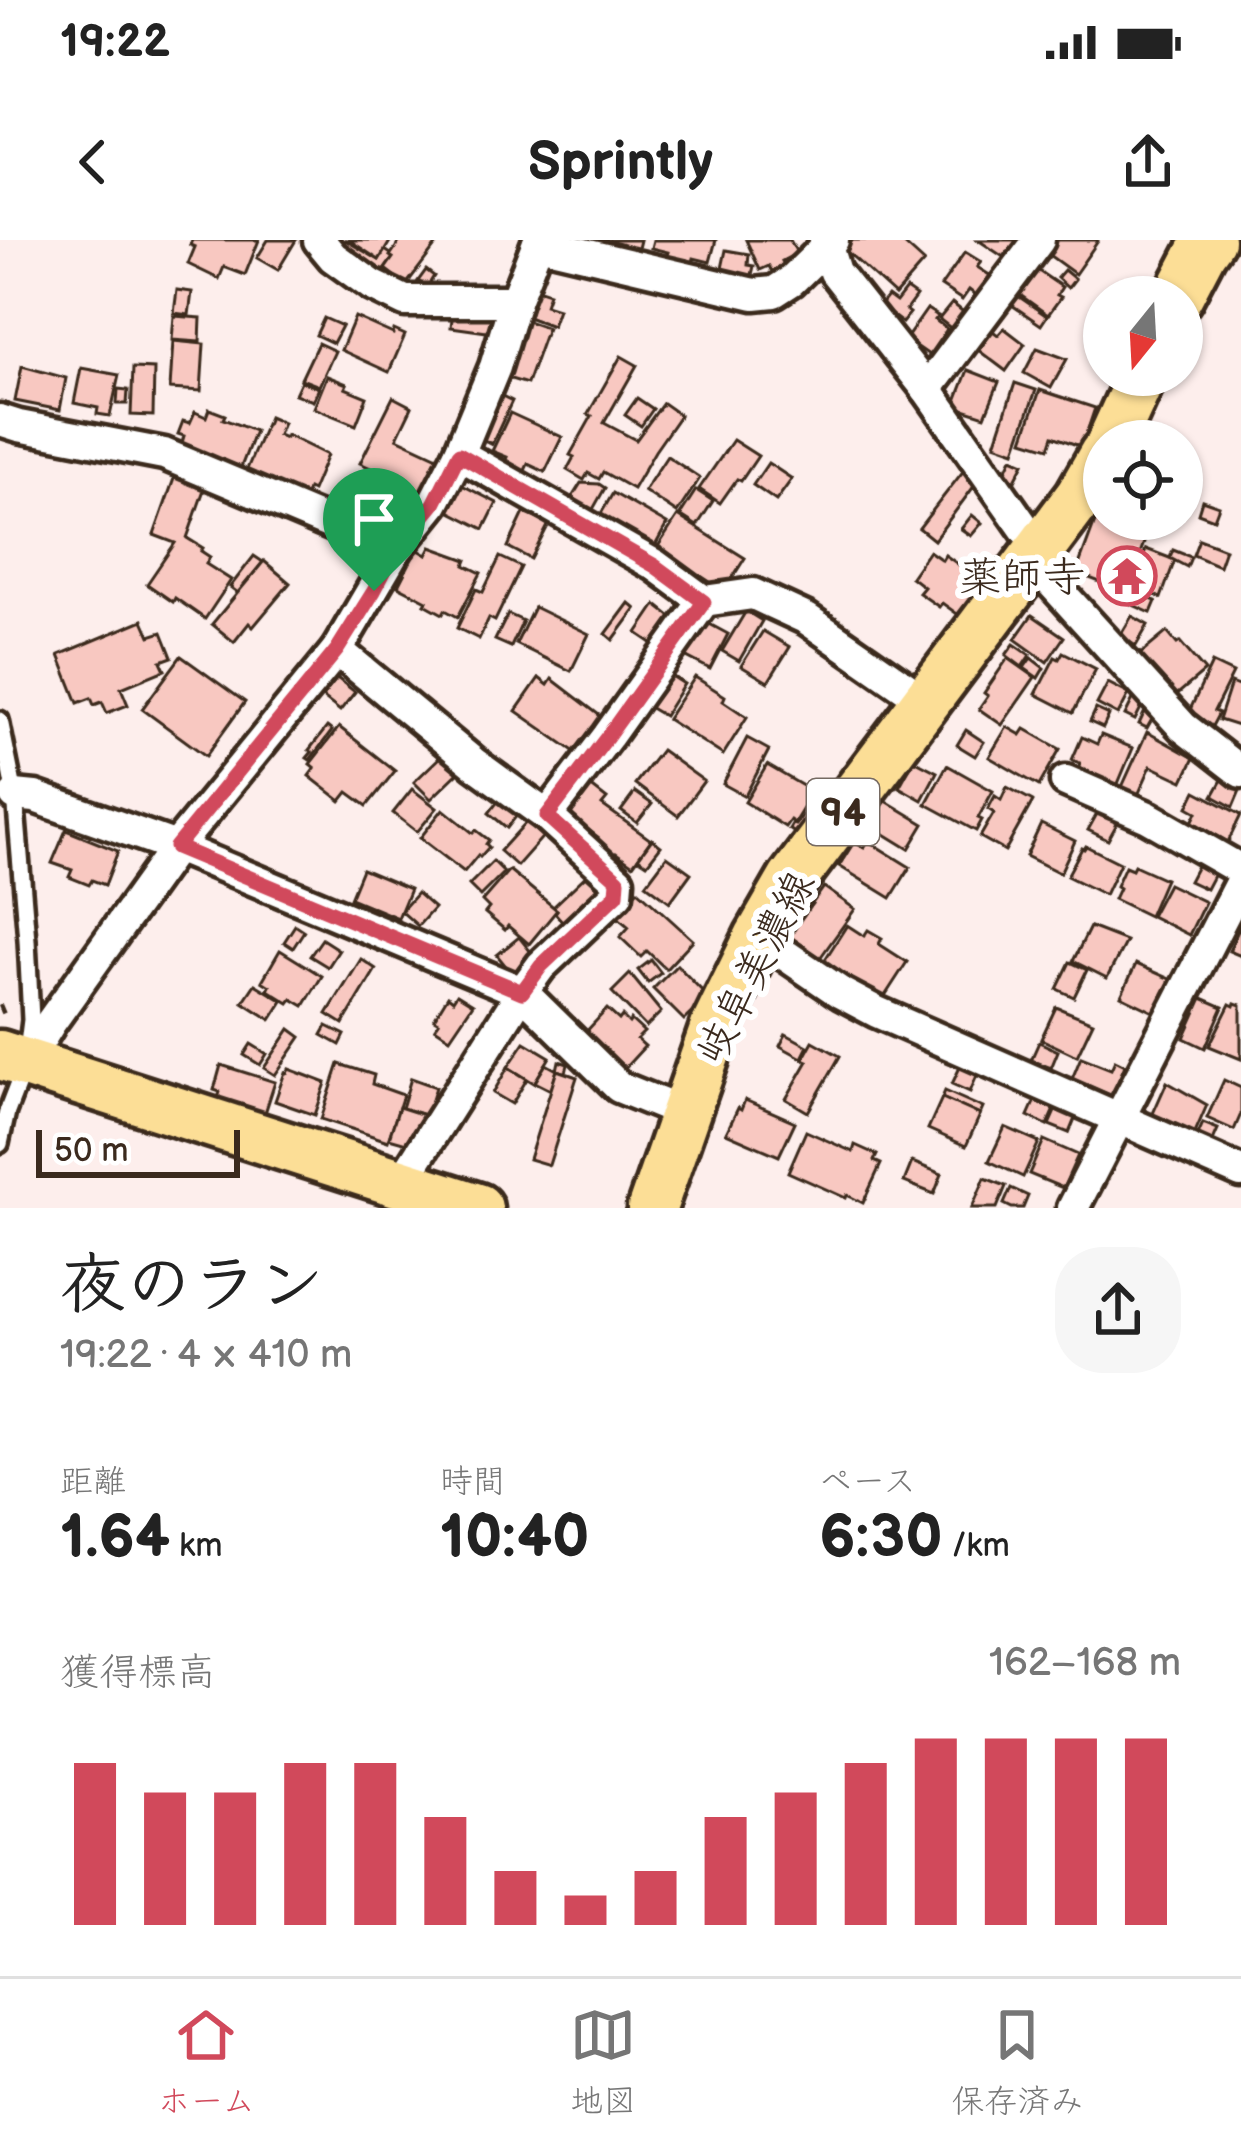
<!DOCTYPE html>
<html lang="ja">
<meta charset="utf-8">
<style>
:root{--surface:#fff;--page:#f6f6f6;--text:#222;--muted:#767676;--line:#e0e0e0;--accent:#d1495b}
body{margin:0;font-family:"Balsamiq Sans","Klee One",sans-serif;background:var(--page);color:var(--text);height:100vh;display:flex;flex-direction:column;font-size:45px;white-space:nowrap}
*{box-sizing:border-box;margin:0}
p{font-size:39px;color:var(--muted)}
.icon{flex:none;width:66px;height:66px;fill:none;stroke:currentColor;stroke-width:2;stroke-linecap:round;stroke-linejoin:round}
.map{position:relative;height:968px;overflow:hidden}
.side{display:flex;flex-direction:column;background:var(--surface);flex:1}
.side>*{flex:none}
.needle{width:78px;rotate:198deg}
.fabs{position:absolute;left:1083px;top:36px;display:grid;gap:24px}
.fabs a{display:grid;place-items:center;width:120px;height:120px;border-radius:50%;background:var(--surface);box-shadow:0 3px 9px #0004;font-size:60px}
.scale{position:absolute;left:36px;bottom:30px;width:204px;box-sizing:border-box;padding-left:12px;border:6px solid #3b2a1e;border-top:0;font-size:33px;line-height:42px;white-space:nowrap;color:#3b2a1e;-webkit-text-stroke:9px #fff;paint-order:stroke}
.pin{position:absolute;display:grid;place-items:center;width:102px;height:102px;color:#fff;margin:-123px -51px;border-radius:50% 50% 50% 0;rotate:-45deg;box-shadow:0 0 12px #0007}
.pin .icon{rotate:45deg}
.round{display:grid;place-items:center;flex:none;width:126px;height:126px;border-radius:48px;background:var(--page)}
.overview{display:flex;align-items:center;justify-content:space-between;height:204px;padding:0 60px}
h1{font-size:66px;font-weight:700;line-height:90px}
.stats{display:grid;grid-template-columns:repeat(3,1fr);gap:18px;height:204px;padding:12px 60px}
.stats div{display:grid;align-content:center}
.stats b{font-size:60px;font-weight:700}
.stats small{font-size:33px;font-weight:400}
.stats p{font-size:33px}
.chart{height:336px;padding:24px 60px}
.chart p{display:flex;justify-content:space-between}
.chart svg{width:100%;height:216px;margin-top:12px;stroke:var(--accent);stroke-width:6}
.status{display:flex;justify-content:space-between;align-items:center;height:84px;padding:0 60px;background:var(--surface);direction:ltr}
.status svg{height:33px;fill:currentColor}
header{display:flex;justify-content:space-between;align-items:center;height:156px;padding:0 60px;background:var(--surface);font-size:54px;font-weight:700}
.dock{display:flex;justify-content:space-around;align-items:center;height:168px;border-top:3px solid var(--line);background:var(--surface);font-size:33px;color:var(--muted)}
.dock a{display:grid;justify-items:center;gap:6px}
.dock .active{color:var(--accent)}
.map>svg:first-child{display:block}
</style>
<div class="status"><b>19:22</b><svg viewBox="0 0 49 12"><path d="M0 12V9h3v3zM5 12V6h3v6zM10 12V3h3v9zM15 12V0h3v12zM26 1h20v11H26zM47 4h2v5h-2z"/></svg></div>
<header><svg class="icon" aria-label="back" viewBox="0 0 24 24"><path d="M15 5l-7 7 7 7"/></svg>Sprintly<svg class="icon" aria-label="share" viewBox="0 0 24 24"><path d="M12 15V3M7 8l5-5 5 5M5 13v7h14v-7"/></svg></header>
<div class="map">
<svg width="1241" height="968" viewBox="0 0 1241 968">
<rect width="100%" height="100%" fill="#fdeeec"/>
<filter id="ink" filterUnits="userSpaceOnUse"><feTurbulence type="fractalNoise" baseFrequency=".00833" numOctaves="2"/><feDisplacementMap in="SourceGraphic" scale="24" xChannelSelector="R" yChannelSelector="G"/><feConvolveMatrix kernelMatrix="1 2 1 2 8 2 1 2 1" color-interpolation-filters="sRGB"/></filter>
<g filter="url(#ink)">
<!-- building -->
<g fill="#f8c8c1" stroke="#3b2a1e" stroke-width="3">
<path d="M192,0H259L245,35L224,27L219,39L188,24L195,7L190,5Z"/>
<path d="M268,0H296L278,30L257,18Z"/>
<path d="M345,0L379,20L385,10L391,14L393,18L385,29L390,33L387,38L337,8Z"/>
<path d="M349,0H391L379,20Z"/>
<path d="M398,0H440L406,45L385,29L393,18L390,16L400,1Z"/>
<path d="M569,0H640L636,16Z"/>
<path d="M653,0H716L710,22L694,18L693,22L667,16L668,12L651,8Z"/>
<path d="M746,0H790L797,13L782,21L787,30L774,36L769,26L760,30Z"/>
<path d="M853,0H904L902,2L924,22L895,55L844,9Z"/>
<path d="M978,0H1018L1005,18Z"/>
<path d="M1056,0H1097L1098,1L1075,34L1046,13Z"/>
<path d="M726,10L749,14L748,25L754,26L751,39L721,33Z"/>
<path d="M965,12L981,22L977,27L991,36L977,56L969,50L962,60L941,46Z"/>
<path d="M426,30L434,36L427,47L418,41Z"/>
<path d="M1037,30L1062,47L1057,55L1061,57L1048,75L1020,55Z"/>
<path d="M1064,30L1075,39L1068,48L1057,38Z"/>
<path d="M534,48L549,53L545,65L558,69L552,86L525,76Z"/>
<path d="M906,49L916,56L906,70L910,73L902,83L880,66L888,56L896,62Z"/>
<path d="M177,50L192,52L189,75L174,73Z"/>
<path d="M1018,56L1047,76L1041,85L1012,65Z"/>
<path d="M952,63L966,74L953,90L939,79Z"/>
<path d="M927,69L938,76L935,80L947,89L929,115L906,99Z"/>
<path d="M453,70L496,75L494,93L451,87Z"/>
<path d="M174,76L201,78L200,102L172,100Z"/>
<path d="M355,77L393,94L394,90L405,95L389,132L341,110Z"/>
<path d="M324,78L342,86L333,103L316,95Z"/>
<path d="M524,80L547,88L527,144L504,137Z"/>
<path d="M1004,88L1025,104L1006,131L978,110L993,91L998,95Z"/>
<path d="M1096,89L1104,91V111L1090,107Z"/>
<path d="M173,101L204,104L201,151L170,149Z"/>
<path d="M318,103L335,111L319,146L301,139Z"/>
<path d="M1037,108L1067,119L1051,148L1024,133Z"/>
<path d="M621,116L637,125L604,183L636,200L663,163L680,175L655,211L633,249L603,232L599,239L588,233L584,240L567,230L574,217L570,215L592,176L588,174Z"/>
<path d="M22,126L66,138L60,170L15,161Z"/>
<path d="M81,128L119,135L110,176L97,174L98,168L74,163Z"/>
<path d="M133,128L154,129L153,176L131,175Z"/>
<path d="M968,130L999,142L985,176L954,166Z"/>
<path d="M327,136L347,144L345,148L367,157L356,185L314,168Z"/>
<path d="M301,141L319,148L313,161L295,154Z"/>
<path d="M1015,143L1036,150L1015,211L995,204Z"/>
<path d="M118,149L128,150L127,164H117Z"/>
<path d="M1040,150L1095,168L1082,207L1053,196L1049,208L1023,200Z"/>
<path d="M498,154L512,161L492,204L478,197Z"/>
<path d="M393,157L412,167L397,198L444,220L426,256L407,246L404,253L374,238L377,231L360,223Z"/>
<path d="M637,158L653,169L641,186L625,175Z"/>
<path d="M209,169L225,175L223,179L255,191L241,227L181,206L184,196L178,194L183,181L190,183L195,172L206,177Z"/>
<path d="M510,173L562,197L545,232L528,224L522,237L502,228L507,217L492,211Z"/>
<path d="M269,177L283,183L278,195L285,198L286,195L327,215L312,251L308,249L304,259L245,234Z"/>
<path d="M733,200L758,216L741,241L737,239L720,263L699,249Z"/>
<path d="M667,216L700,238L677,273L644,251Z"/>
<path d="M1012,218L1024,223L1014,242L1003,237Z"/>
<path d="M768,223L792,239L776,261L753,245Z"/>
<path d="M964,230L978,241L934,300L919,288Z"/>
<path d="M176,233L206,244L187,298L203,308L201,311L210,317L206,324L231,340L205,379L175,358L173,362L147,344L175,303L154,295Z"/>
<path d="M581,243L599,244L605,248L587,280L566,267Z"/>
<path d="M462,245L497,263L484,289L449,271Z"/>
<path d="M696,250L713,261L697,286L680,275Z"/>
<path d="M613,253L667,284L650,315L595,284Z"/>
<path d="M1202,260L1219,266L1214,279L1198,273Z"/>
<path d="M524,273L549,284L531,319L508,307Z"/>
<path d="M972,275L982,283L971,296L961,289Z"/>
<path d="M678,276L745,318L724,351L701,336L696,344L665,325L671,317L657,308Z"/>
<path d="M1096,279L1146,297L1126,352L1076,333Z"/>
<path d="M1199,299L1225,309L1219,326L1193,315Z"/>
<path d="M431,307L467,320L465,325L481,333L458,377L445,370L443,374L425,364L427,361L398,346L417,309L427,315Z"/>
<path d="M1146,309L1175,320L1161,358L1132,346Z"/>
<path d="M1173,310L1191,317L1187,327L1170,318Z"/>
<path d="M929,311L942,320L945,315L965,329L962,333L981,347L960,376L942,363L939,367L919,353L924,347L911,337Z"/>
<path d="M254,316L263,322L238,353L230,347Z"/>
<path d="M500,317L521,327L495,381L489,378L479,399L457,388L476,349L483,352Z"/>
<path d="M264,321L290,343L253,387L249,383L234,402L212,384Z"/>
<path d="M1138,354L1156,361L1151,373L1133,365Z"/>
<path d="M629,363L636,369L613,400L606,394Z"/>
<path d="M656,365L679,383L662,410L637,393Z"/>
<path d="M534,367L589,394L571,431L516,404Z"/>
<path d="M746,371L762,381L739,421L722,411Z"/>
<path d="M508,374L523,381L511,407L495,400Z"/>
<path d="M1032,375L1064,397L1047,422L1015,399Z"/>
<path d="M1132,376L1148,385L1136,406L1120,396Z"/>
<path d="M143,380L150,396L162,392L172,417L161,421L165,430L121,448L128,465L107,473L102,462L94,465L91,458L78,463L59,415Z"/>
<path d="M702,380L728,394L710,429L683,415Z"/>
<path d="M763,391L790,407L768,442L741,426Z"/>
<path d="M1167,392L1177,404L1180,402L1205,431L1173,458L1138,416Z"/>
<path d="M1014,404L1030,415L1022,427L1006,415Z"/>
<path d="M1063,412L1096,429L1073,473L1036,454L1055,417L1059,419Z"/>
<path d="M181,416L245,462L206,516L142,469Z"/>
<path d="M1008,418L1035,437L1002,485L979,469L988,456L984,453Z"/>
<path d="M1031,418L1044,428L1038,438L1024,428Z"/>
<path d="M1212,423L1233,433L1214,471L1219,473L1211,488L1187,476Z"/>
<path d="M667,433L684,444L664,476L647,466Z"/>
<path d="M695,437L725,456L723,461L747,477L723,515L667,479Z"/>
<path d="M337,438L355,452L340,471L322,457Z"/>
<path d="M539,438L548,445L552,439L607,481L582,517L516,471Z"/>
<path d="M1108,443L1129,454L1118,475L1097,464Z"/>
<path d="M1231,443L1241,447V487L1219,480Z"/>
<path d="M1134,457L1144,462L1135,480L1125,475Z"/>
<path d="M1096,469L1109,475L1103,488L1090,482Z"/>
<path d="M1146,469L1155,474L1147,488L1139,484Z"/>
<path d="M327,487L332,491L310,520L307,518L312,512L309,510Z"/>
<path d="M339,487L395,531L367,566L348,552L341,561L309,536L315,528L310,524Z"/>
<path d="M1007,487L1021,495L1025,489L1060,509L1039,546L989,517Z"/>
<path d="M966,490L984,502L975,516L957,505Z"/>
<path d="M1147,492L1194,518L1183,541L1151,526L1138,555L1122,547Z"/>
<path d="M1101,495L1133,508L1117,546L1078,528L1080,523L1072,520L1082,497L1097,504Z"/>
<path d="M747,498L769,510L745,556L723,544Z"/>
<path d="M661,510L704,541L678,576L635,544Z"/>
<path d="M441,516L458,533L431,559L414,542Z"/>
<path d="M914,520L937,532L922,560L899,547Z"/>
<path d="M767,525L813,552L794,583L790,580L785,587L745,562Z"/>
<path d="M947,525L993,551L978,578L982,580L976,591L926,564Z"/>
<path d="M1223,538L1241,548L1233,567L1213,556Z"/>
<path d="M589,545L607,559L602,565L651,600L633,625L616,613L612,617L594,603L598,597L567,574Z"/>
<path d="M1007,547L1033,561L1005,611L980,597L994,573L988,569L995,556L1001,560Z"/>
<path d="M412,549L437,568L417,592L393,573Z"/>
<path d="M1196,551L1241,575L1228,602L1192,582L1197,572L1188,567Z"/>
<path d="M635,552L652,564L637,583L621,571Z"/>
<path d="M502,556L521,570L507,588L489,573Z"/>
<path d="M813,561L820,565L799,596L789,589L792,584L795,585Z"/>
<path d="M886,561L924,584L909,609L870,585Z"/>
<path d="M443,569L473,593L476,590L489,600L486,604L489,607L480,617L478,615L464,632L420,598Z"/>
<path d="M1098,572L1118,582L1108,600L1088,590Z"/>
<path d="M530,578L547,592L517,626L500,611Z"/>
<path d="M1041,584L1075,601L1060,633L1026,616Z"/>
<path d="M66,590L118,611L105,645L92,640L89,645L69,637L72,630L52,623Z"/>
<path d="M652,599L661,606L647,624L638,618Z"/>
<path d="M868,601L910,627L891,658L839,626L854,602L864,608Z"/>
<path d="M1086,606L1120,623L1105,655L1067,636L1082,608L1084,609Z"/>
<path d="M667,616L691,633L670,662L646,644Z"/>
<path d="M493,621L504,632L480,656L469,645Z"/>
<path d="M1198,624L1215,632L1206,649L1189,641Z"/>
<path d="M1134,625L1165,639L1149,676L1114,659L1119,648L1116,646L1125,626L1132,629Z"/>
<path d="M594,628L608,655L571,691L555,673L557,670L553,667Z"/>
<path d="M362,629L410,649L398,678L350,658Z"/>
<path d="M509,630L557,670L529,704L508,686L505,690L485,673L489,668L482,661Z"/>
<path d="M1168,644L1205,662L1189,695L1151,676Z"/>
<path d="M824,647L855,669L820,718L789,696Z"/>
<path d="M638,650L693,700L666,729L647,711L641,717L620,697L629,687L615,675Z"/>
<path d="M417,653L434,668L418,686L401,671Z"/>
<path d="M295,685L304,691L293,708L284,702Z"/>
<path d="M847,685L864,696L868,690L882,698L879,704L907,722L883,759L824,721Z"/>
<path d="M1240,686L1241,687V716L1229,711Z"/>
<path d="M1090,687L1126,701L1107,738L1073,721Z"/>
<path d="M519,697L535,717L513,735L497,715Z"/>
<path d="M322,699L339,710L328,727L310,716Z"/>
<path d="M280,710L322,736L304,766L292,759L289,763L268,750L270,746L262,741Z"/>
<path d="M361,719L376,729L343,784L327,774Z"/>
<path d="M651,720L661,733L648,743L638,730Z"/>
<path d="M1070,722L1087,730L1074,757L1057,749Z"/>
<path d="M1136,724L1172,740L1156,773L1121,756Z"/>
<path d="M677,725L708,757L684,780L653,749Z"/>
<path d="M630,734L661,772L646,787L612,752Z"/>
<path d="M255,744L283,761L271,780L243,762Z"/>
<path d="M457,754L473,764L450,798L435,788L439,782L434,779L448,756L453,760Z"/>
<path d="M1202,758L1223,767L1205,808L1184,798Z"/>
<path d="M1235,763L1241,765V819L1209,806L1230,764L1234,766Z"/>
<path d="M1056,767L1093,782L1077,816L1041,799Z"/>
<path d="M607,769L619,780L622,776L629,783L631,780L644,792L637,799L645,806L622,831L583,795Z"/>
<path d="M327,786L345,795L340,805L322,795Z"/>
<path d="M290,789L301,797L275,835L264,828Z"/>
<path d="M786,794L808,806L802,818L780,806Z"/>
<path d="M813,801L840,816L808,872L786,859L808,821L803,819Z"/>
<path d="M525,802L550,817L534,843L508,827Z"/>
<path d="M1039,802L1058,811L1051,828L1031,820Z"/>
<path d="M251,804L267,814L260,825L244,815Z"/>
<path d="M1081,817L1111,829L1115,820L1125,825L1112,856L1072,839Z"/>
<path d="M559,821L568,824L566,833L557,830L551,850L535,842L546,824L557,830Z"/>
<path d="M339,824L374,835L372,844L403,855L388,901L321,879Z"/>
<path d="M221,825L275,842L264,876L217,861L220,852L214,850Z"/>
<path d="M961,825L978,833L970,852L952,844Z"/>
<path d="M508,827L527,839L512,864L493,853Z"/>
<path d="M289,829L326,843L315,875L275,861L285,832L287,833Z"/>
<path d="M557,830L577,837L549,925L529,919Z"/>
<path d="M411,838L436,847L427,876L402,868Z"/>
<path d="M1224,840L1241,848V874L1234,890L1207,878Z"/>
<path d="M1167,842L1207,865L1193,897L1151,878Z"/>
<path d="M945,851L983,868L980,875L942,858Z"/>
<path d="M942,858L980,875L966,906L928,889Z"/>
<path d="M1036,858L1055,867L1047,885L1028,876Z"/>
<path d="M745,860L795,882L779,916L726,893L738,868L741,870Z"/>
<path d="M399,867L424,875L410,904L389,898Z"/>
<path d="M1057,867L1076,876L1069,893L1049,885Z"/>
<path d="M1203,883L1218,889L1211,905L1196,899Z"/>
<path d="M1005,887L1039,902L1023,937L989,921Z"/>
<path d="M806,891L853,912L855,905L877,915L874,921L881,924L863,963L847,955L846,958L788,932Z"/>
<path d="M1044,900L1078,915L1063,948L1029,934Z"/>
<path d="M912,922L942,934L934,954L904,942Z"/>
<path d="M985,938L1006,946L997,968H972Z"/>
<path d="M1011,948L1028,956L1023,968H1012L1004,964Z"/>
</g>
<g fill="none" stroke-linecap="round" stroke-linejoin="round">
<!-- service casing -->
<g stroke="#3b2a1e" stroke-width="24">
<g id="service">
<path d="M0,480L15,555L27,700L31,780L28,804"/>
<path d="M0,904L7,872L24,828"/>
</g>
</g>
<!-- minor casing -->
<g stroke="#3b2a1e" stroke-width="39">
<g id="minor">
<path d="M319,0L333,17L372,45L405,61H515"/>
<path d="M825,0L835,32L927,149L1040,310L1052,343L1183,487L1241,532"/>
<path d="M538,3L754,54L774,52L791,41L833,0"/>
<path d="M927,149L1039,0"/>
<path d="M0,180L19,186L164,214L395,311"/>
<path d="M459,214L655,325L704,361L753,354L807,379L925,461"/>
<path d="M337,410L475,524L547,576L618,641L617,654L541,726L522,752L619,847L686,874"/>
<path d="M1066,541L1148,577L1241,630"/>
<path d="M15,555L35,557L176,607L522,752L401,943"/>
<path d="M547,576L608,496L704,361"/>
<path d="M759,697L841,753L877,772L1241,932"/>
<path d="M26,823L51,782L176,607L337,410L395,311L433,264L459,214L495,127L515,61L539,0"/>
<path d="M1073,968L1241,641"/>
</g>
</g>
<!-- primary casing -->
<g stroke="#3b2a1e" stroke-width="57">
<g id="primary">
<path d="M1178,57L1202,11L1210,0"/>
<path d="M1112,201L1142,135"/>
<path d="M0,815L478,968"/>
<path d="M652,968L715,787L759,697L792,640L1080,256L1104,214"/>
</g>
</g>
<!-- path -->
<path stroke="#3b2a1e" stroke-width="4.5" stroke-dasharray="9 9" stroke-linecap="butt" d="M0,765L6,779"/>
<!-- service -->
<use href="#service" stroke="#fff" stroke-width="15"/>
<!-- minor -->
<use href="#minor" stroke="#fff" stroke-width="30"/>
<!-- primary -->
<use href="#primary" stroke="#fcde96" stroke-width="48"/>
</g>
</g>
<g fill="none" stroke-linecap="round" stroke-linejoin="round" filter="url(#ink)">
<!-- route casing -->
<g stroke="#fff" stroke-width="24">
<path id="route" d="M459,214L655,326L704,362L608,496L547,576L618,640L617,654L541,726L522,752L176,607L337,410L374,351L395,311L434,264Z"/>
</g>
<!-- route -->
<use href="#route" stroke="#d1495b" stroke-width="15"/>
</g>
<!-- icons -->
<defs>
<g id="temple-ring" transform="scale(3)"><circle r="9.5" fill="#fff" stroke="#d1495b" stroke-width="1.5"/><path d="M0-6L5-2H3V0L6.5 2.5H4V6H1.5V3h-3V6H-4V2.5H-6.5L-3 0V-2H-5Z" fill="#d1495b"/></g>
</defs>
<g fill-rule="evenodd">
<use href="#temple-ring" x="1127" y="336"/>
</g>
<g text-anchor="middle" stroke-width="12" stroke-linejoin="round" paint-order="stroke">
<!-- shield labels -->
<rect fill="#fff" stroke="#766a62" stroke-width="3" x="807" y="539" width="72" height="66" rx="9"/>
<g font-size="39" font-weight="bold" fill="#3b2a1e">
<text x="843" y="586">94</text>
</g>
<!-- poi labels -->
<g font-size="42" fill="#3b2a1e" stroke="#fff" text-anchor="end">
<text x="1085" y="351">薬師寺</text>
</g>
<!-- street labels -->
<g font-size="42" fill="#3b2a1e" stroke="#fff">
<text transform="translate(754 727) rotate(-63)" y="15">岐阜美濃線</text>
</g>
</g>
</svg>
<div class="fabs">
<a><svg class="needle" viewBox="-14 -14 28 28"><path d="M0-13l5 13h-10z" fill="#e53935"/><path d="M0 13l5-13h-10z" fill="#767676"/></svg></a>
<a><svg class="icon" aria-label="locate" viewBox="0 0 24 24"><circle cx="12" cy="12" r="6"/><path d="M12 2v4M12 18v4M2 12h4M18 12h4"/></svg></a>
</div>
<div class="scale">50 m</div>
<div class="pin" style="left:374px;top:351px;background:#1e9e55"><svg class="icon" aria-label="arrive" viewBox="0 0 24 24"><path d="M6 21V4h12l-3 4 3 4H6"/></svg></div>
</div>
<section class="side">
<div class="overview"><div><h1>夜のラン</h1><p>19:22 · 4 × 410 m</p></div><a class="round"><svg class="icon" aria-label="share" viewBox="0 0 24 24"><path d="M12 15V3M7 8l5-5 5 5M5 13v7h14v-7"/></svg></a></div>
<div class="stats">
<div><p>距離</p><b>1.64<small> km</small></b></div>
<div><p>時間</p><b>10:40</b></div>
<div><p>ペース</p><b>6:30<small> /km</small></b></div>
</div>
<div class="chart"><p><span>獲得標高</span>162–168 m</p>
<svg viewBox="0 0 160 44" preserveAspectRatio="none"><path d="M5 44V11M15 44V17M25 44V17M35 44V11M45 44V11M55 44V22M65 44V33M75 44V38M85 44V33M95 44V22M105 44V17M115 44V11M125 44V6M135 44V6M145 44V6M155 44V6"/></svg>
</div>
</section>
<nav class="dock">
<a class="active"><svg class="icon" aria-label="home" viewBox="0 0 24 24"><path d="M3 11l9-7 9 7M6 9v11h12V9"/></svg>ホーム</a>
<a><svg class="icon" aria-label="map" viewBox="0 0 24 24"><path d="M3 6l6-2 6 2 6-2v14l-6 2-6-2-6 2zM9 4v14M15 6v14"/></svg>地図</a>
<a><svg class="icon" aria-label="saved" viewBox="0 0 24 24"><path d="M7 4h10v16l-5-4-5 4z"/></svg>保存済み</a>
</nav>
